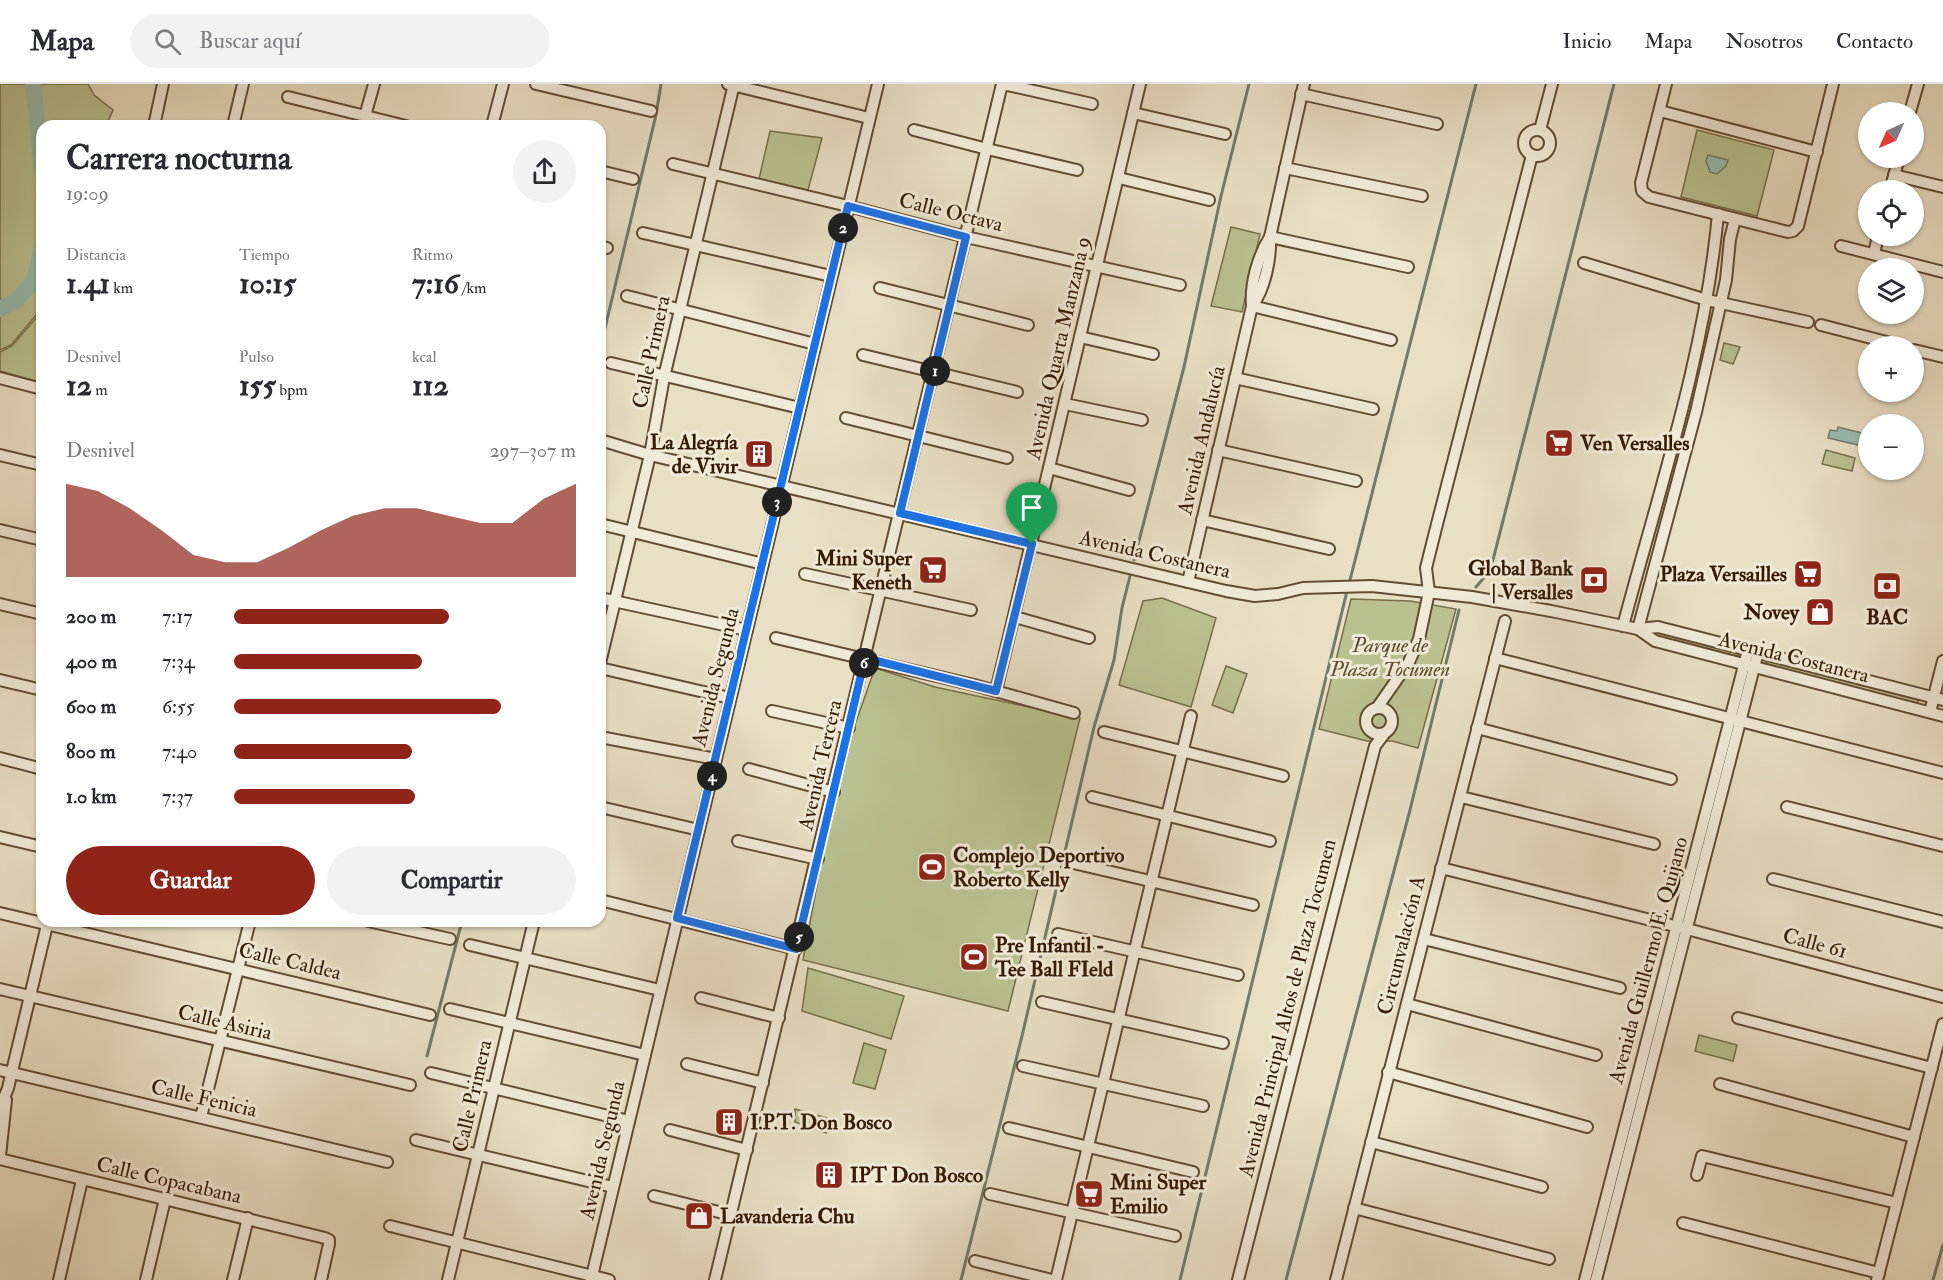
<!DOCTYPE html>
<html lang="es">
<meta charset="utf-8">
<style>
:root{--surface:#fff;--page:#f2f2f3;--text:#2b2b33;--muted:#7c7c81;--line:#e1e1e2;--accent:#8f2418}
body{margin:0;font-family:"IM FELL Double Pica",serif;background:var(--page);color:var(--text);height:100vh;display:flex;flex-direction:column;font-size:22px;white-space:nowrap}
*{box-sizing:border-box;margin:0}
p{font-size:20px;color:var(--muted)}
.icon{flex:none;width:33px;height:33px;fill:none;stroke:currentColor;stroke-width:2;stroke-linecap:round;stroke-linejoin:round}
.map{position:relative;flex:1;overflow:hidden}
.sheet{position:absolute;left:36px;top:36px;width:570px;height:807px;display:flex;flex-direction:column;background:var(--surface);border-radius:18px;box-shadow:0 2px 4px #0004}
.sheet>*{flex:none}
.needle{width:39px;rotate:225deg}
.controls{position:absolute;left:1858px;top:18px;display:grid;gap:12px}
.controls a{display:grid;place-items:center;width:66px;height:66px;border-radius:50%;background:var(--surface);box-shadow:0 2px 4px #0004;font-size:30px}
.pin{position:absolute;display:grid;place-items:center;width:51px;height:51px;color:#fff;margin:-62px -26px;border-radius:50% 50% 50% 0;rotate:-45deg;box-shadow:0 0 6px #0007}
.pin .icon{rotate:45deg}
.km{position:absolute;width:30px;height:30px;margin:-15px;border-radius:50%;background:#222;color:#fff;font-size:16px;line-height:30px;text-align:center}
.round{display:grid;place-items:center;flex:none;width:63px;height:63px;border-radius:32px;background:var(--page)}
.headline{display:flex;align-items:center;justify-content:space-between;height:102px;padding:0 30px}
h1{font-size:33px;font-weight:800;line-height:45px}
.metrics{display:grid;grid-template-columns:repeat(3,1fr);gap:9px;height:102px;padding:6px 30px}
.metrics div{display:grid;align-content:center}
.metrics b{font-size:30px;font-weight:800}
.metrics small{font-size:16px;font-weight:400}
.metrics p{font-size:16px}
.chart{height:168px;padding:12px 30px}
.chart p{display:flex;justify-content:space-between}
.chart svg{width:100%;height:108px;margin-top:6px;fill:var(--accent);opacity:.7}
.cta{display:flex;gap:12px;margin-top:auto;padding:12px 30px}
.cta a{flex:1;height:69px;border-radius:36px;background:var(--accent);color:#fff;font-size:24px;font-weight:800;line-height:69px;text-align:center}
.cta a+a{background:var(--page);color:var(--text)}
ul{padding:0 30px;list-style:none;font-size:20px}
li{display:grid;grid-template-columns:96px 72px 1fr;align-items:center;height:45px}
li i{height:15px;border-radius:8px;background:var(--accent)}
header{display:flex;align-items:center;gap:36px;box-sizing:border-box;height:84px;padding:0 30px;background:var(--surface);border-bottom:2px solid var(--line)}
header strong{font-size:28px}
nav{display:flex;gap:33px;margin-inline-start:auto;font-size:21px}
.search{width:420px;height:54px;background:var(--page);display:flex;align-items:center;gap:15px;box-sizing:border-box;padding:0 21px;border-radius:33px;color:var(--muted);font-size:22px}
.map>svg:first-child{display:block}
</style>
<header>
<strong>Mapa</strong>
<div class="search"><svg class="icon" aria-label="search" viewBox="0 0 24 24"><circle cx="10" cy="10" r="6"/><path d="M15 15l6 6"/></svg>Buscar aquí</div>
<nav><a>Inicio</a><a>Mapa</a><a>Nosotros</a><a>Contacto</a></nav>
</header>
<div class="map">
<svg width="1943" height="1196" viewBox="0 0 1943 1196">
<rect width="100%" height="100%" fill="#e9dfc4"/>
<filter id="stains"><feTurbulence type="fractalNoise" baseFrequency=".00333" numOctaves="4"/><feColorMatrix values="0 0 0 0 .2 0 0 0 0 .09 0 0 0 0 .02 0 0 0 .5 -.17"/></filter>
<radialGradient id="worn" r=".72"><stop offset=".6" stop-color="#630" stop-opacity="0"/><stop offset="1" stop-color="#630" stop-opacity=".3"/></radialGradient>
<!-- green -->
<g fill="#bac191" stroke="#786e49" stroke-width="1.5">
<path d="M0,0H88L94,11L113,26L106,42H42V224L11,261L0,266Z"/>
<path d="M1697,46L1774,66L1757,132L1681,113Z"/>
<path d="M770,47L822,54L808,106L759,95Z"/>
<path d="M1231,143L1260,150L1242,228L1211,222Z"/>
<path d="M42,227V299L0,287V268L12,262Z"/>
<path d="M1724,259L1740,263L1733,280L1720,276Z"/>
<path d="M1826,366L1855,374L1852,387L1822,380Z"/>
<path d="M1162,514L1216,534L1191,623L1119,601L1143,517Z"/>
<path d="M1351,515L1410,517L1456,525L1418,664L1392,657H1367L1319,645Z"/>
<path d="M1654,547L1738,568L1739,570L1737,573L1652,551Z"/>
<path d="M1768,576L1917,614L1918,617L1915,620L1767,581L1766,578Z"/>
<path d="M1226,582L1247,590L1233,629L1212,621Z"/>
<path d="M875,584L935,603L1080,634L1008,927L803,876L838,689Z"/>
<path d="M808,884L904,912L891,955L802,927Z"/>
<path d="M1699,951L1737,961L1733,977L1695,967Z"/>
<path d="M864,959L886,966L875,1005L853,999Z"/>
<path d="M795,1025L831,1035L826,1049L795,1038Z"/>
</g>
<!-- water -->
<g fill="#97bdb1" stroke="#707c6b" stroke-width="1.5">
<path d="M1708,71L1728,76L1726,82L1717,90L1710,88L1706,77Z"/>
<path d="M1838,343L1862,349L1858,361L1828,354L1830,346L1837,347Z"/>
</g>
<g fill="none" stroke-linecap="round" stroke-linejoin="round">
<!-- stream -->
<g stroke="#707c6b" stroke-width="3">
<path d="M600,265L656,31L661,0"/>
<path d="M1134,476L1184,283L1221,112L1249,0"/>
<path d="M1349,500L1476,0"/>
<path d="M1476,503L1488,489L1493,476L1614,0"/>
<path d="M427,972L462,837"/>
<path d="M961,1196L1022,952L1094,643L1114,576L1122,524L1130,492"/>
<path d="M1180,1196L1347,507"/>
<path d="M1286,1196L1410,726L1459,526"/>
<path d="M1933,1196L1943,1161"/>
</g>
<!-- river -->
<g stroke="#97bdb1" stroke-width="16">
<path d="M33,0L42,86"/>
<path d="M0,225L16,217L34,197L42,162"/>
</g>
<!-- minor casing -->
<g stroke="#634c32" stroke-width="14">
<g id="minor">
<path d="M536,0L651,27"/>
<path d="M728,0L869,34"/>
<path d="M1003,0L1092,20"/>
<path d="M1666,0L1641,99L1642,107L1649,113L1788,148L1793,147L1798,142L1833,0"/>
<path d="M1301,10L1437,40"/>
<path d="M288,13L406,42"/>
<path d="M1660,27L1817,68"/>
<path d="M1910,28L1918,0"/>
<path d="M1133,29L1225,50"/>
<path d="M365,32L374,0"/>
<path d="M154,42L163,0"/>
<path d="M233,42L243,0"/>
<path d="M492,42L503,0"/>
<path d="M914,46L987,65L1077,86"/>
<path d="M1540,46L1552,0"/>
<circle cx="1537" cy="59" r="13"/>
<path d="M673,80L848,122L966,153L1180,201"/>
<path d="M1285,84L1422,112"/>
<path d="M600,87L633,95"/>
<path d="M1894,91L1943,103"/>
<path d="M1119,94L1209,116"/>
<path d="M1890,106L1899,74"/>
<path d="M643,149L831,192"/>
<path d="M1270,153L1408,183"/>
<path d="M600,162L607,164"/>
<path d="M1841,162L1943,188"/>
<path d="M1874,170L1878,152"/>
<path d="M1584,179L1707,216L1808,238"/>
<path d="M880,204L1028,241"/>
<path d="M627,212L815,260"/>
<path d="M1252,222C1265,205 1271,174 1270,153L1304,0"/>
<path d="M1252,222L1391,256"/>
<path d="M1821,241L1902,262"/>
<path d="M1080,253L1153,270"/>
<path d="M1914,266L1943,273"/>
<path d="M863,271L1017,308"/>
<path d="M611,279L800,324"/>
<path d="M0,294L42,305"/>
<path d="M1235,294L1373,325"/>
<path d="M1065,320L1142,336"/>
<path d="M846,334L1007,374"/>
<path d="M600,356L650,371L1226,507L1255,512L1278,510L1303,504L1372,502L1472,513L1551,527L1638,545L1658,543L1943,616"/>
<path d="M1218,366L1356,397"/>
<path d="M0,371L42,381"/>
<path d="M1049,384L1129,406"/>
<path d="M1202,436L1329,465"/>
<path d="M600,440L763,480"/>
<path d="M0,446L42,456"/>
<path d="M805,490L971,526"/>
<path d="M1188,498L1252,222C1250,200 1258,172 1270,153"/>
<path d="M600,514L747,546"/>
<path d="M0,520L42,530"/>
<path d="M1015,533L1089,554"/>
<path d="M1623,542C1659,406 1705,271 1718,130"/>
<path d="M1638,545L1696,328L1726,196L1730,155L1735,135"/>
<path d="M1638,545L1655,557L1943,632"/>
<path d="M776,554L974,601L1074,629"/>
<path d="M1495,574L1943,689"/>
<path d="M600,579L650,371L664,293L734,0"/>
<path d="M600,584L730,614"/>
<path d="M0,596L42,606"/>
<path d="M996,607L1140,0"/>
<circle cx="1379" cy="637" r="13"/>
<path d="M1377,624L1409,578L1419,555L1429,508L1426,484L1435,448L1532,71"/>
<path d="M772,627L849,644"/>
<path d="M1930,628L1943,577"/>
<path d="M1477,644L1671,695"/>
<path d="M1104,648L1283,692"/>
<path d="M600,653L716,675"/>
<path d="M0,674L42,685"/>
<path d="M749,685L834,708"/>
<path d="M1092,713L1270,757"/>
<path d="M1461,713L1654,760"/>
<path d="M600,723L699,746"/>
<path d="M1787,723L1943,762"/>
<path d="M0,753L42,763"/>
<path d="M738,757L818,775"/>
<path d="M1073,779L1253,821"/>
<path d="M1441,784L1687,845L1943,913"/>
<path d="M1773,795L1943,838"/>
<path d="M600,816L796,865"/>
<path d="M0,829L430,931"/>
<path d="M368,837L450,855"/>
<path d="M1058,850L1238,891"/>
<path d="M1424,855L1620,904"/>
<path d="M470,861L660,906"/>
<path d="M0,905L410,1001"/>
<path d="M701,914L779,934"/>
<path d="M1042,918L1223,959"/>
<path d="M1407,920L1596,971"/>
<path d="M450,925L645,971"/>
<path d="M1738,934L1932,984"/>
<path d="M687,980L763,999"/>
<path d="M1023,982L1203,1022"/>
<path d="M0,986L387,1078"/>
<path d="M1388,988L1587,1043"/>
<path d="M431,989L629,1037"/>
<path d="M1720,1000L1914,1053"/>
<path d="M0,1024L8,1004L48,837"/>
<path d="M201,1033L250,837"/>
<path d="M1009,1044L1193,1088"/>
<path d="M670,1046L747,1066"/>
<path d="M416,1056L613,1103"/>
<path d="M1371,1058L1542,1103"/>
<path d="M0,1072L6,1016"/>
<path d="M0,1075L325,1154L329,1156V1160L321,1196"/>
<path d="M1697,1091L1702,1072L1897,1119"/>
<path d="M990,1110L1175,1152"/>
<path d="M654,1112L731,1131"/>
<path d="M1354,1124L1549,1175"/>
<path d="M1683,1139L1879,1189"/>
<path d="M390,1142L609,1196"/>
<path d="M975,1177L1052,1196"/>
<path d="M59,1196L82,1096"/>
<path d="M146,1196L165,1115"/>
<path d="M233,1196L248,1134"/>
<path d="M448,1196L534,837"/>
<path d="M591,1196L878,0"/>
<path d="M715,1196L1002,0"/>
<path d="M1056,1196L1191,632"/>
<path d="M1238,1196L1375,662L1384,650"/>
<path d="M1336,1196L1505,537"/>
<path d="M1585,1196L1748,566"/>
<path d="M1596,1196L1758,568"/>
<path d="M1877,1196L1943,940"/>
</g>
</g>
<!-- minor -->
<use href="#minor" stroke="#f1ead9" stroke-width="10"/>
</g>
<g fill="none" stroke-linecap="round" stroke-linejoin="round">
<!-- route casing -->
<g stroke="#fff" stroke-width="12">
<path id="route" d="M848,122L966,153L900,429L1032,460L996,607L865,574L796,865L677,834Z"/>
</g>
<!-- route -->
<use href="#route" stroke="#1a73e8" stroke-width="8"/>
</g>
<!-- icons -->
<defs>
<g id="supermarket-square" transform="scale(1.5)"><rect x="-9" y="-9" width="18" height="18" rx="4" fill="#8f2418" stroke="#f1ead9"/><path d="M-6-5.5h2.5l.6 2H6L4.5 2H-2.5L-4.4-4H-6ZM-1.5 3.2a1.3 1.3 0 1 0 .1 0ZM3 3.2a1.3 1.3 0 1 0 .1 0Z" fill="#fff"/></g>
<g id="building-square" transform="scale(1.5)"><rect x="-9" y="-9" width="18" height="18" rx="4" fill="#8f2418" stroke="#f1ead9"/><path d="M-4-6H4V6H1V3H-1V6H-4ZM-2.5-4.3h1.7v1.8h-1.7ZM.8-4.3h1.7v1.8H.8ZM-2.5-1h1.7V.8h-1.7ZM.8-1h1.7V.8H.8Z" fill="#fff"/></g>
<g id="bank-square" transform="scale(1.5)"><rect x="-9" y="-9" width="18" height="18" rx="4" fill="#8f2418" stroke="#f1ead9"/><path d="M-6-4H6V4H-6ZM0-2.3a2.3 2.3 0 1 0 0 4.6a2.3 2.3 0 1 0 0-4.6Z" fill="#fff"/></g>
<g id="shop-square" transform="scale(1.5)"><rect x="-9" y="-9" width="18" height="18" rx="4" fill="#8f2418" stroke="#f1ead9"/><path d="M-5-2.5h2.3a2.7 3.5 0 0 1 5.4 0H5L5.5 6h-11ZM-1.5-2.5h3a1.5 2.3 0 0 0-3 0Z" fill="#fff"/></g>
<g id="stadium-square" transform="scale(1.5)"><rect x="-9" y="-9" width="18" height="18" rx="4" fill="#8f2418" stroke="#f1ead9"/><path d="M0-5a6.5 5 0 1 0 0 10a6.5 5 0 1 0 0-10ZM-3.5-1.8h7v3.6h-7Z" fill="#fff"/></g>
</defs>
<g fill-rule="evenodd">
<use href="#supermarket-square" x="1559" y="359"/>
<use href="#building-square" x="759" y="370"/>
<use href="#supermarket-square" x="933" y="486"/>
<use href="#supermarket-square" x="1808" y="490"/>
<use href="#bank-square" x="1594" y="496"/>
<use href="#bank-square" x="1887" y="502"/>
<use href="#shop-square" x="1820" y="528"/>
<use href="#stadium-square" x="932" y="783"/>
<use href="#stadium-square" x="974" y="873"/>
<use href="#building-square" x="729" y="1038"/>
<use href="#building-square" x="829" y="1091"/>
<use href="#supermarket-square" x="1089" y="1110"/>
<use href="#shop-square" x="699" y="1132"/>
</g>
<g text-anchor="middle" stroke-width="6" stroke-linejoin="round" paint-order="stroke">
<!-- street labels -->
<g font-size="21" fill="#361b01" stroke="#f1ead9">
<text transform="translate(951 128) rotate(14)" y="7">Calle Octava</text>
<text transform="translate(1058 264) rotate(-77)" y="7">Avenida Quarta Manzana 9</text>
<text transform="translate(651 268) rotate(-78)" y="7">Calle Primera</text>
<text transform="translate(1201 356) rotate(-77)" y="7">Avenida Andalucía</text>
<text transform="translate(1155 470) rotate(13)" y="7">Avenida Costanera</text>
<text transform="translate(1794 573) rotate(14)" y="7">Avenida Costanera</text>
<text transform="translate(715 593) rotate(-76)" y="7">Avenida Segunda</text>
<text transform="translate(820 681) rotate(-77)" y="7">Avenida Tercera</text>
<text transform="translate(1815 859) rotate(15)" y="7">Calle 61</text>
<text transform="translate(1401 861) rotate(-76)" y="7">Circunvalación A</text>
<text transform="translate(1648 876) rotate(-75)" y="7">Avenida Guillermo E. Quijano</text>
<text transform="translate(290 877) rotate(13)" y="7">Calle Caldea</text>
<text transform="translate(1287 924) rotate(-76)" y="7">Avenida Principal Altos de Plaza Tocumen</text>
<text transform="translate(225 938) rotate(13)" y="7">Calle Asiria</text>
<text transform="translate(472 1012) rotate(-77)" y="7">Calle Primera</text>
<text transform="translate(204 1014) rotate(13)" y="7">Calle Fenicia</text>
<text transform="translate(602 1066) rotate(-77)" y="7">Avenida Segunda</text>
<text transform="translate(169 1096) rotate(13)" y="7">Calle Copacabana</text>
</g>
<!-- poi labels -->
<g font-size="21" font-weight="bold" fill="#361b01" stroke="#f1ead9" text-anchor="start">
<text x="738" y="365" text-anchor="end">La Alegría<tspan x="738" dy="24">de Vivir</tspan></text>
<text x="1580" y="366">Ven Versalles</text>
<text x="912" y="481" text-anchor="end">Mini Super<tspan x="912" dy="24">Keneth</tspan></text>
<text x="1573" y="491" text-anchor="end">Global Bank<tspan x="1573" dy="24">| Versalles</tspan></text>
<text x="1787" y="497" text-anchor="end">Plaza Versailles</text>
<text x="1799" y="535" text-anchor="end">Novey</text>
<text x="1887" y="540" text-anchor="middle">BAC</text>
<text x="953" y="778">Complejo Deportivo<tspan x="953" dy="24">Roberto Kelly</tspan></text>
<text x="995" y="868">Pre Infantil -<tspan x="995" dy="24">Tee Ball FIeld</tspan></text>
<text x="750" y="1045">I.P.T. Don Bosco</text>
<text x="850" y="1098">IPT Don Bosco</text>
<text x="1110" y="1105">Mini Super<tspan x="1110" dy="24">Emilio</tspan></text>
<text x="720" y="1139">Lavanderia Chu</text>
</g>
<!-- park labels -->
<g font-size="21" font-style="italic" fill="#5e4d2c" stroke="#f1ead9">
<text x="1390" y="568">Parque de<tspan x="1390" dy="24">Plaza Tocumen</tspan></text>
</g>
</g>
<rect width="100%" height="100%" filter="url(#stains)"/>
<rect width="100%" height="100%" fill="url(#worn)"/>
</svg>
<div class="controls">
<a><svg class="needle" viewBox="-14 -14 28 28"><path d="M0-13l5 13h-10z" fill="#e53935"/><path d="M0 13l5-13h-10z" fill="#7c7c81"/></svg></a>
<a><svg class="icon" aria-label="locate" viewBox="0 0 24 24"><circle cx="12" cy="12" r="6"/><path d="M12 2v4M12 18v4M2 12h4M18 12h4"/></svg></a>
<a><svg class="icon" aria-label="layers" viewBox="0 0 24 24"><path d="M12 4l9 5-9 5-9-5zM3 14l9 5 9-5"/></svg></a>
<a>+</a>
<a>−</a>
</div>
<div class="pin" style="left:1032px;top:460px;background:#1e9e55"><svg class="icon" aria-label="arrive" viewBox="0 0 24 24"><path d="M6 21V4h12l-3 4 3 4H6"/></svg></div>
<b class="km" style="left:935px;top:287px">1</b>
<b class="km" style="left:843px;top:144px">2</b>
<b class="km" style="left:777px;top:418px">3</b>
<b class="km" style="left:712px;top:692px">4</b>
<b class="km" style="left:799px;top:853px">5</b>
<b class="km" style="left:864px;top:579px">6</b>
<section class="sheet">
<div class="headline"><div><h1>Carrera nocturna</h1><p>19:09</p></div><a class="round"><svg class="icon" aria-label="share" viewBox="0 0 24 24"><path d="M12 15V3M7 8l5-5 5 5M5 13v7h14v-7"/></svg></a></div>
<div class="metrics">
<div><p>Distancia</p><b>1.41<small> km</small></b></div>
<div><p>Tiempo</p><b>10:15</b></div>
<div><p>Ritmo</p><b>7:16<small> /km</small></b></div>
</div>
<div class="metrics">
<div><p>Desnivel</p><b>12<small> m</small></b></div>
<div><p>Pulso</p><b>155<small> bpm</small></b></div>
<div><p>kcal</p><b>112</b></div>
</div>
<div class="chart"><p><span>Desnivel</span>297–307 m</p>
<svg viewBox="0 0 160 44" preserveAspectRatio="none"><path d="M0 44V6L10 9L20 16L30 25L40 35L50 38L60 38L70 32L80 25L90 19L100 16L110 16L120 19L130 22L140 22L150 12L160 6V44z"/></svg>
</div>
<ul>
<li><b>200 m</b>7:17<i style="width:63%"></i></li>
<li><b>400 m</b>7:34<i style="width:55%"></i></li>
<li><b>600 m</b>6:55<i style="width:78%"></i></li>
<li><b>800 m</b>7:40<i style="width:52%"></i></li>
<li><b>1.0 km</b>7:37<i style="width:53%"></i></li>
</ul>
<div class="cta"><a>Guardar</a><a>Compartir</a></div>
</section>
</div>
